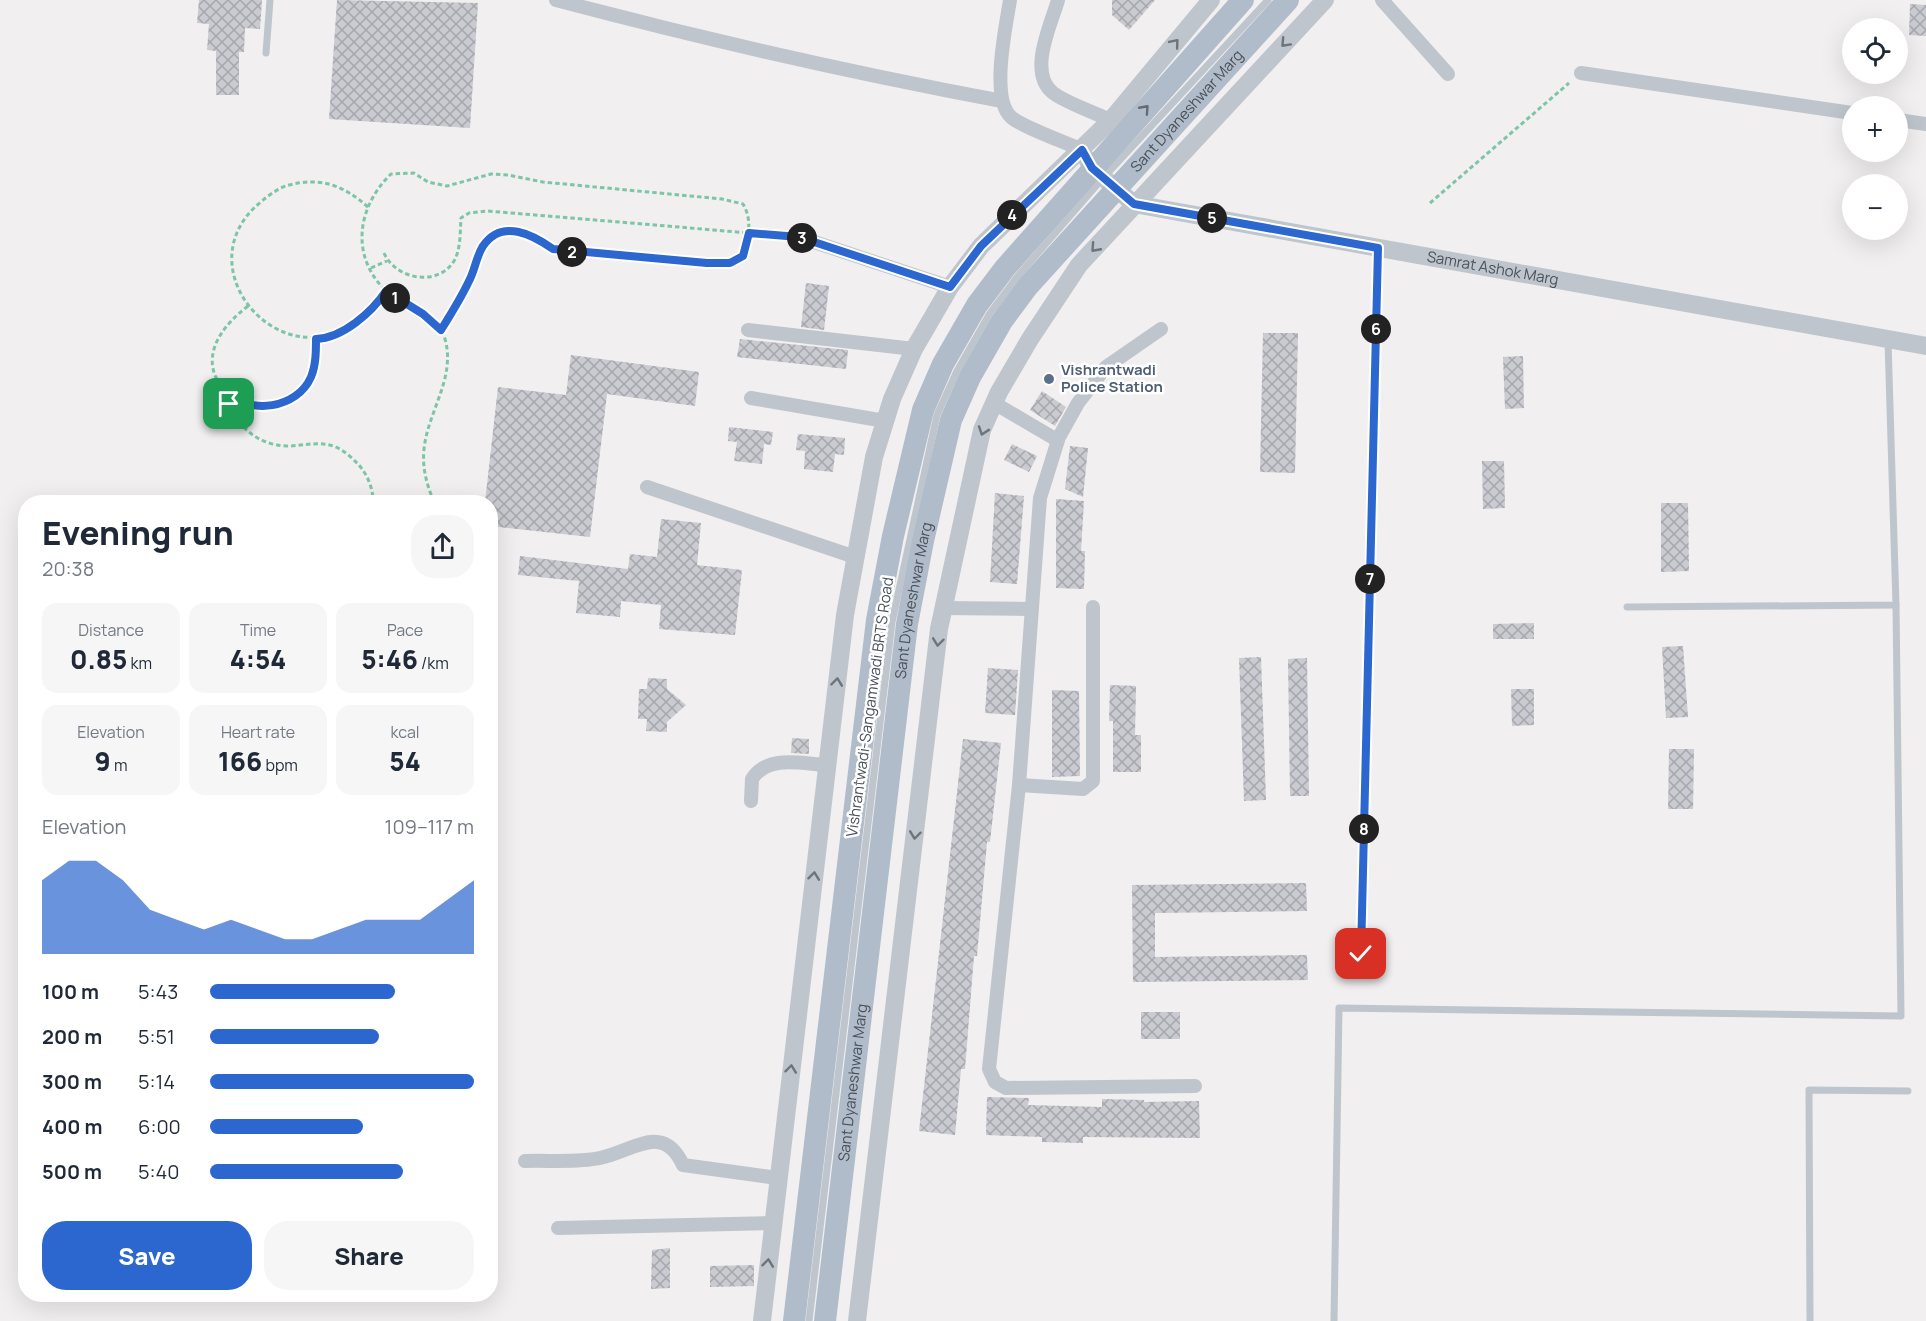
<!DOCTYPE html>
<meta charset="utf-8">
<style>
:root{--surface:#fff;--page:#f6f6f7;--text:#1f2937;--muted:#747a83;--accent:#2b67cf}
body{margin:0;font-family:Manrope,sans-serif;background:var(--page);color:var(--text);height:100vh;display:flex;flex-direction:column;font-size:22px;white-space:nowrap}
*{box-sizing:border-box;margin:0}
p{font-size:20px;color:var(--muted)}
.icon{flex:none;width:33px;height:33px;fill:none;stroke:currentColor;stroke-width:2;stroke-linecap:round;stroke-linejoin:round}
.map{position:relative;flex:1;overflow:hidden}
.side{position:absolute;left:18px;top:495px;width:480px;height:807px;display:flex;flex-direction:column;background:var(--surface);border-radius:24px;box-shadow:0 6px 24px #0002}
.side>*{flex:none}
.fabs{position:absolute;left:1842px;top:18px;display:grid;gap:12px}
.fabs a{display:grid;place-items:center;width:66px;height:66px;border-radius:50%;background:var(--surface);box-shadow:0 6px 24px #0002;font-size:30px}
.pin{position:absolute;display:grid;place-items:center;width:51px;height:51px;color:#fff;margin:-26px;border-radius:12px;box-shadow:0 3px 9px #0006}
.km{position:absolute;width:30px;height:30px;margin:-15px;border-radius:50%;background:#222;color:#fff;font-size:16px;line-height:30px;text-align:center}
.round{display:grid;place-items:center;flex:none;width:63px;height:63px;border-radius:24px;background:var(--page)}
.headline{display:flex;align-items:center;justify-content:space-between;height:102px;padding:0 24px}
h1{font-size:33px;font-weight:800;line-height:45px}
.figures{display:grid;grid-template-columns:repeat(3,1fr);gap:9px;height:102px;padding:6px 24px}
.figures div{display:grid;align-content:center;border-radius:15px;background:var(--page);text-align:center}
.figures b{font-size:26px;font-weight:800}
.figures small{font-size:16px;font-weight:400}
.figures p{font-size:16px}
.chart{height:168px;padding:12px 24px}
.chart p{display:flex;justify-content:space-between}
.chart svg{width:100%;height:108px;margin-top:6px;fill:var(--accent);opacity:.7}
.action{display:flex;gap:12px;margin-top:auto;padding:12px 24px}
.action a{flex:1;height:69px;border-radius:24px;background:var(--accent);color:#fff;font-size:24px;font-weight:800;line-height:69px;text-align:center}
.action a+a{background:var(--page);color:var(--text)}
ul{padding:0 24px;list-style:none;font-size:20px}
li{display:grid;grid-template-columns:96px 72px 1fr;align-items:center;height:45px}
li i{height:15px;border-radius:8px;background:var(--accent)}
.map>svg:first-child{display:block}
</style>
<div class="map">
<svg width="1926" height="1321" viewBox="0 0 1926 1321">
<defs>
<pattern id="building-cross-hatch" width="8" height="8" patternUnits="userSpaceOnUse" patternTransform="scale(1.5)"><rect width="8" height="8" fill="#c9cbd1"/><path d="M0 0l8 8M0 8l8-8" fill="none" stroke="#a5a7ad"/></pattern>
</defs>
<rect width="100%" height="100%" fill="#f1efef"/>
<!-- building -->
<g fill="url(#building-cross-hatch)">
<path d="M199,0H262L260,29L245,28L244,52H239V95H216V51L207,50L209,24L197,23Z"/>
<path d="M337,0L478,3L470,128L329,119Z"/>
<path d="M1112,0H1155L1129,30L1112,15Z"/>
<path d="M1910,4L1926,5V36L1909,35Z"/>
<path d="M806,283L829,286L824,330L801,327Z"/>
<path d="M1263,333H1298L1295,473L1260,472Z"/>
<path d="M740,339L848,350L846,369L737,357Z"/>
<path d="M571,355L699,372L695,406L607,394L590,537L490,526V502H485L498,387L566,395Z"/>
<path d="M1523,356L1524,408L1505,409L1503,357Z"/>
<path d="M1042,391L1066,407L1055,426L1030,410Z"/>
<path d="M729,427L773,432L771,445L764,444L762,464L734,461L737,442L728,441Z"/>
<path d="M798,434L845,438L844,455L835,454L833,472L804,469L805,451L796,450Z"/>
<path d="M1012,444L1037,456L1029,472L1004,460Z"/>
<path d="M1070,446L1088,448L1083,497L1065,489Z"/>
<path d="M1482,461H1504L1505,508L1483,509Z"/>
<path d="M995,493L1024,496L1017,584L990,582Z"/>
<path d="M1056,499L1084,501L1081,551H1085L1084,589L1056,588Z"/>
<path d="M1661,503H1688L1689,571L1661,572Z"/>
<path d="M661,519L701,523L697,565L742,570L735,635L659,629L661,605L621,601L620,617L576,613L579,581L518,575L520,556L628,569L630,554L657,557Z"/>
<path d="M1534,623V639H1493V624Z"/>
<path d="M1683,646L1688,717L1666,718L1662,647Z"/>
<path d="M1261,657L1266,800L1244,801L1239,658Z"/>
<path d="M1307,658L1309,796H1290L1288,659Z"/>
<path d="M988,668L1018,670L1015,715L985,713Z"/>
<path d="M648,678L667,679V689L686,705L667,722V732L646,731L647,719H638L639,689H647Z"/>
<path d="M1110,685L1136,686L1135,735H1141V772H1113V721H1109Z"/>
<path d="M1511,689H1534V725L1512,726Z"/>
<path d="M1052,690L1079,691L1080,776L1052,777Z"/>
<path d="M792,738L809,739V754L791,753Z"/>
<path d="M963,739L1001,743L990,842H987L977,956H974L965,1069H961L955,1135L919,1131Z"/>
<path d="M1669,749H1694L1693,809H1668Z"/>
<path d="M1306,883L1307,911L1155,913V957L1307,955L1308,980L1133,982L1132,885Z"/>
<rect x="1141" y="1012" width="39" height="27"/>
<path d="M987,1097L1029,1098L1028,1105L1102,1107V1099L1144,1100V1102L1199,1101L1200,1138L1083,1137V1143L1042,1142V1137L986,1135Z"/>
<path d="M670,1248V1288L651,1289L652,1250Z"/>
<path d="M754,1265V1286L710,1287V1266Z"/>
</g>
<g fill="none" stroke-linecap="round" stroke-linejoin="round">
<!-- path -->
<g stroke="#7dc5a7" stroke-width="3" stroke-dasharray="4.5 3" stroke-linecap="butt">
<path d="M1430,203L1569,83"/>
<path d="M368,207C343,185 321,177 289,185C277,188 264,199 255,207C179,280 307,406 386,291"/>
<path d="M384,253C396,280 438,287 454,261C461,249 460,232 461,218L469,213L488,211L785,236"/>
<path d="M371,268L387,261"/>
<path d="M248,306C149,382 284,446 312,376C316,365 316,350 316,339"/>
<path d="M227,394C233,424 256,445 287,446C303,446 317,441 333,446C343,449 352,458 359,465C368,476 373,488 373,502"/>
<path d="M434,502C427,485 422,469 424,449C428,411 456,378 445,339C438,315 411,310 393,297C350,263 354,210 391,174L414,173L428,182L447,186L491,174L508,175L543,182L722,199L743,204C753,221 748,237 743,256L730,263L607,256L553,249L532,235L511,231L491,238L483,246L470,280L441,330"/>
</g>
<!-- service -->
<g stroke="#bfc5cc" stroke-width="7">
<path d="M266,53L270,0"/>
<path d="M1627,607L1896,605L1888,341"/>
<path d="M1361,954L1378,250"/>
<path d="M809,1321L892,622L937,415L957,371L990,313L1017,277L1103,178L1268,0"/>
<path d="M1334,1321L1339,1008L1901,1016L1896,605"/>
<path d="M1810,1321L1809,1090L1908,1091"/>
</g>
<!-- minor -->
<g stroke="#bfc5cc" stroke-width="14">
<path d="M556,0C703,39 852,73 1002,101"/>
<path d="M1010,0C1006,26 990,98 1011,117C1020,126 1067,143 1082,150"/>
<path d="M1058,0C1051,25 1028,71 1052,92C1062,101 1097,114 1111,120"/>
<path d="M1382,0L1448,74"/>
<path d="M1581,73L1852,113"/>
<path d="M1898,120L1926,124"/>
<path d="M799,237L950,287"/>
<path d="M1161,329L1106,367L1078,403L1059,437L1040,498L1019,785L989,1069L995,1082L1006,1088L1195,1086"/>
<path d="M748,330L914,349"/>
<path d="M751,398L885,421"/>
<path d="M994,403L1057,440"/>
<path d="M647,487L855,557"/>
<path d="M943,608L1031,609"/>
<path d="M1019,785L1083,789L1093,781V607"/>
<path d="M751,801L752,779C768,754 802,764 827,765"/>
<path d="M525,1161C549,1160 576,1163 600,1158C632,1152 663,1121 683,1165L778,1178"/>
<path d="M558,1228L773,1223"/>
</g>
<!-- tertiary -->
<g stroke="#bfc5cc" stroke-width="18">
<path id="s1" d="M1087,159L1092,168L1134,204L1926,346"/>
<path d="M762,1321L845,615L874,457L892,399L914,349L950,287L981,246L1111,120L1211,0"/>
<path d="M857,1321L939,629L982,430L999,392L1030,339L1079,265L1325,0"/>
</g>
<!-- primary -->
<g stroke="#b1bccb" stroke-width="22">
<path d="M794,1321L877,620L893,536L923,410L943,364L977,305L1005,268L1243,0"/>
<path id="s2" d="M825,1321L907,624L923,541L951,420L970,377L1002,321L1028,286L1288,0"/>
</g>
</g>
<!-- one-way arrows -->
<defs><path id="oneway-chevron" d="M-2-3.5L2.5 0L-2 3.5" fill="none" stroke-width="1.6" stroke-linecap="round" stroke-linejoin="round" transform="scale(1.5)"/></defs>
<g stroke="#6c747c">
<use href="#oneway-chevron" transform="translate(1175 43) rotate(-50)"/>
<use href="#oneway-chevron" transform="translate(1285 43) rotate(133)"/>
<use href="#oneway-chevron" transform="translate(1095 248) rotate(132)"/>
<use href="#oneway-chevron" transform="translate(983 431) rotate(109)"/>
<use href="#oneway-chevron" transform="translate(938 642) rotate(97)"/>
<use href="#oneway-chevron" transform="translate(837 682) rotate(-83)"/>
<use href="#oneway-chevron" transform="translate(915 835) rotate(97)"/>
<use href="#oneway-chevron" transform="translate(814 876) rotate(-83)"/>
<use href="#oneway-chevron" transform="translate(791 1069) rotate(-83)"/>
<use href="#oneway-chevron" transform="translate(768 1263) rotate(-83)"/>
</g>
<use stroke="#636c76" href="#oneway-chevron" transform="translate(1145 109) rotate(-48)"/>
<g fill="none" stroke-linecap="round" stroke-linejoin="round">
<!-- route casing -->
<g stroke="#fff" stroke-width="12">
<path id="route" d="M229,404L226,392C250,415 297,409 311,377C316,365 316,351 316,339C343,338 372,312 386,291L423,314L441,330C451,314 461,298 469,281C475,270 476,257 483,246C502,218 533,235 553,249L707,263H730L743,256L749,233L799,237L950,287L981,246L1082,150L1092,168L1134,204L1378,248L1361,954"/>
</g>
<!-- route -->
<use href="#route" stroke="#2b67cf" stroke-width="8"/>
</g>
<!-- markers -->
<circle fill="#5c6f8a" stroke="#fff" stroke-width="2" cx="1049" cy="379" r="6"/>
<g text-anchor="middle" stroke-width="5" stroke-linejoin="round" paint-order="stroke">
<!-- street labels -->
<g font-size="15" fill="#49515a" stroke="#fff">
<text dy="5" stroke="none"><textPath href="#s2" startOffset="1302">Sant Dyaneshwar Marg</textPath></text>
<text dy="5" stroke="none"><textPath href="#s1" startOffset="430">Samrat Ashok Marg</textPath></text>
<text dy="5" stroke="none"><textPath href="#s2" startOffset="726">Sant Dyaneshwar Marg</textPath></text>
<text transform="translate(870 707) rotate(-82)" y="5">Vishrantwadi-Sangamwadi BRTS Road</text>
<text dy="5" stroke="none"><textPath href="#s2" startOffset="240">Sant Dyaneshwar Marg</textPath></text>
</g>
<!-- service labels -->
<g font-size="15" font-weight="bold" fill="#4e5e75" stroke="#fff" text-anchor="start">
<text x="1061" y="375">Vishrantwadi<tspan x="1061" dy="17">Police Station</tspan></text>
</g>
</g>
</svg>
<div class="fabs">
<a><svg class="icon" aria-label="locate" viewBox="0 0 24 24"><circle cx="12" cy="12" r="6"/><path d="M12 2v4M12 18v4M2 12h4M18 12h4"/></svg></a>
<a>+</a>
<a>−</a>
</div>
<div class="pin" style="left:229px;top:404px;background:#1e9e55"><svg class="icon" aria-label="arrive" viewBox="0 0 24 24"><path d="M6 21V4h12l-3 4 3 4H6"/></svg></div>
<div class="pin" style="left:1361px;top:954px;background:#d93025"><svg class="icon" aria-label="check" viewBox="0 0 24 24"><path d="M5 12l5 5 9-10"/></svg></div>
<b class="km" style="left:395px;top:298px">1</b>
<b class="km" style="left:572px;top:252px">2</b>
<b class="km" style="left:802px;top:238px">3</b>
<b class="km" style="left:1012px;top:215px">4</b>
<b class="km" style="left:1212px;top:218px">5</b>
<b class="km" style="left:1376px;top:329px">6</b>
<b class="km" style="left:1370px;top:579px">7</b>
<b class="km" style="left:1364px;top:829px">8</b>
<section class="side">
<div class="headline"><div><h1>Evening run</h1><p>20:38</p></div><a class="round"><svg class="icon" aria-label="share" viewBox="0 0 24 24"><path d="M12 15V3M7 8l5-5 5 5M5 13v7h14v-7"/></svg></a></div>
<div class="figures">
<div><p>Distance</p><b>0.85<small> km</small></b></div>
<div><p>Time</p><b>4:54</b></div>
<div><p>Pace</p><b>5:46<small> /km</small></b></div>
</div>
<div class="figures">
<div><p>Elevation</p><b>9<small> m</small></b></div>
<div><p>Heart rate</p><b>166<small> bpm</small></b></div>
<div><p>kcal</p><b>54</b></div>
</div>
<div class="chart"><p><span>Elevation</span>109–117 m</p>
<svg viewBox="0 0 160 44" preserveAspectRatio="none"><path d="M0 44V14L10 6L20 6L30 14L40 26L50 30L60 34L70 30L80 34L90 38L100 38L110 34L120 30L130 30L140 30L150 22L160 14V44z"/></svg>
</div>
<ul>
<li><b>100 m</b>5:43<i style="width:70%"></i></li>
<li><b>200 m</b>5:51<i style="width:64%"></i></li>
<li><b>300 m</b>5:14<i style="width:100%"></i></li>
<li><b>400 m</b>6:00<i style="width:58%"></i></li>
<li><b>500 m</b>5:40<i style="width:73%"></i></li>
</ul>
<div class="action"><a>Save</a><a>Share</a></div>
</section>
</div>
